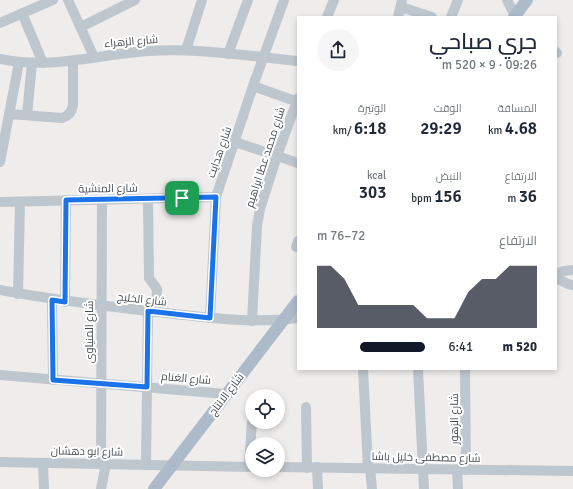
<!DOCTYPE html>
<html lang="ar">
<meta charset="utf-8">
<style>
:root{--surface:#fff;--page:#f6f6f7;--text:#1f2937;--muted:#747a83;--accent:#111827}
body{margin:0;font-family:Signika,Cairo,sans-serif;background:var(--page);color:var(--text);direction:rtl;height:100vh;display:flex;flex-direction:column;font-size:15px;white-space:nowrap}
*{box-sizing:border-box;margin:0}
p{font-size:13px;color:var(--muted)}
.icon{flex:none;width:22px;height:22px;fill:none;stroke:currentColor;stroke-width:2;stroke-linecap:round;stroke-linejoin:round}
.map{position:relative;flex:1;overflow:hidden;direction:ltr}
.details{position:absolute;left:297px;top:16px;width:260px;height:354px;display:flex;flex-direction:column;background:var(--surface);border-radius:0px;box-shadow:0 2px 6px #0003;direction:rtl}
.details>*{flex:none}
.buttons{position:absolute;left:245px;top:389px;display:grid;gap:8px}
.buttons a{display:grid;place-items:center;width:40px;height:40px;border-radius:50%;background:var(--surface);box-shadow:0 2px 6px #0003;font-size:20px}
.pin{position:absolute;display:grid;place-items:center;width:34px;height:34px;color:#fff;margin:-17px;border-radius:8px;box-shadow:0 2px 6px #0006}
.round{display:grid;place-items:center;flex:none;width:42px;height:42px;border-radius:21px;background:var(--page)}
.summary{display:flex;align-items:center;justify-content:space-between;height:68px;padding:0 20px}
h1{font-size:22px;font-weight:600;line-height:30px}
.metrics{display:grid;grid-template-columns:repeat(3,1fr);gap:6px;height:68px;padding:4px 20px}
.metrics div{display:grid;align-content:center}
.metrics b{font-size:17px;font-weight:600}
.metrics small{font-size:11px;font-weight:400}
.metrics p{font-size:11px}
.chart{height:112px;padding:8px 20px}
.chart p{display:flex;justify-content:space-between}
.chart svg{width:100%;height:72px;margin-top:4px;fill:var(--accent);opacity:.7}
ul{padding:0 20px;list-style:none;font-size:13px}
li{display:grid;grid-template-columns:64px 48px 1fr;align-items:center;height:30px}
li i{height:10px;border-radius:5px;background:var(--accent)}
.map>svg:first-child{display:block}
</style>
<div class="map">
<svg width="573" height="489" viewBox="0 0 573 489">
<rect width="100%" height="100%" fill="#efecec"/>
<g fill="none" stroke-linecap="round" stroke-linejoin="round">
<!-- minor -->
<g stroke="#bec6ce" stroke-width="10">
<path d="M68,0L94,57"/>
<path d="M507,0L515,16"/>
<path d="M401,7L432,17"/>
<path d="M22,13L43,63"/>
<path d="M327,17L334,0"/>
<path d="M398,17L402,0"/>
<path d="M451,17L458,0"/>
<path d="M0,23L53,0"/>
<path d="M81,27L135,0"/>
<path d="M186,50L202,0"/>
<path d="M556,52L557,53"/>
<path d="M228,54L248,0"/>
<path d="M0,59C50,70 99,54 149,51C198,48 249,56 298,61"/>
<path d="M253,86L298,102"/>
<path d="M9,114L62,118C69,116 72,112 73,105V61"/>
<path d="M27,115L32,63"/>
<path d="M235,142L298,163"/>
<path d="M0,162L19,62"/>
<path d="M148,199L149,278L157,289L156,312"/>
<path d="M0,202L216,197"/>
<path d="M296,247L298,241"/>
<path d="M556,274L564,271L573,270"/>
<path d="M556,278L568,284L573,285"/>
<path d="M0,290C52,300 104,306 156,312C203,317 251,324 298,318"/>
<path d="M18,294L20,202"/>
<path d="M52,300L53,380"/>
<path d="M65,302L66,200"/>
<path d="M210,318L216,197L253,86L284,0"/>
<path d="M252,321L257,226L260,209L277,156L298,98"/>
<path d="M363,369L368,468"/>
<path d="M418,369L424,489"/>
<path d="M465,369L466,470"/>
<path d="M0,375L226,394"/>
<path d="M306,407L307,468"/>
<path d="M0,462L252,467"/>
<path d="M43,463L44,489"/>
<path d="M101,464L102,200"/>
<path d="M146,465L148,311"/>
<path d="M249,466L252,422"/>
<path d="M278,467L573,471"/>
<path d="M317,467L318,489"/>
<path d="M370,468L372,489"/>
<path d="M457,469L458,489"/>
<path d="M101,489L106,464"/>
</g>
<!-- major -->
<g stroke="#adbaca" stroke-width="12">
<path d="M514,17L527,0"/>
<path d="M154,489L298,301"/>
</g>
</g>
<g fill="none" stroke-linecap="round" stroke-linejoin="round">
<!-- route casing -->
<g stroke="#fff" stroke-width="8">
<path id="route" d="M216,197L210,318L148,311L147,387L53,380L52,300L65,302L66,200Z"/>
</g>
<!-- route -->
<use href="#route" stroke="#1a73e8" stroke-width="5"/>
</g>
<g text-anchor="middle" stroke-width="4" stroke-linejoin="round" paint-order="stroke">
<!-- street labels -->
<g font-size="11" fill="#464e58" stroke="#fff">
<text transform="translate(131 41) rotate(-5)" y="4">شارع الزهراء</text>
<text transform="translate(219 152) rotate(-71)" y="4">شارع هدايت</text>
<text transform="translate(265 157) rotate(-72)" y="4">شارع محمد عطا ابراهيم</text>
<text transform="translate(108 188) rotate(-1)" y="4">شارع المنشية</text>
<text transform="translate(142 299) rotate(6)" y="4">شارع الخليج</text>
<text transform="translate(89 332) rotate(-90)" y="4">شارع المنياوى</text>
<text transform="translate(186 378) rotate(5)" y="4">شارع الغنام</text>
<text transform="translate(226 394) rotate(-53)" y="4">شارع الانتاج</text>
<text transform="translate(454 419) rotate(-90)" y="4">شارع الزهور</text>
<text transform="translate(87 451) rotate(1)" y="4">شارع ابو دهشان</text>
<text transform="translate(426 457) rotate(1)" y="4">شارع مصطفى خليل باشا</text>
</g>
</g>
</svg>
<div class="buttons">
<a><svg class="icon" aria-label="locate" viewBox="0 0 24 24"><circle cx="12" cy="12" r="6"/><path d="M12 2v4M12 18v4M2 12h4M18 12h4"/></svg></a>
<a><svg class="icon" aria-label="layers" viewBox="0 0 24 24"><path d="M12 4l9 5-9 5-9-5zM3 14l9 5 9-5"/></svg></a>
</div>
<div class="pin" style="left:182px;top:198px;background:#1e9e55"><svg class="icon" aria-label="arrive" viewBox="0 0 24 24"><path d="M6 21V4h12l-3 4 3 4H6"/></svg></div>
<section class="details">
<div class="summary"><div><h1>جري صباحي</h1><p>09:26 · 9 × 520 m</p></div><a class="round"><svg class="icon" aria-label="share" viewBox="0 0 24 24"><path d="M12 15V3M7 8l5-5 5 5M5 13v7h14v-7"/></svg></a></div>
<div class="metrics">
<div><p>المسافة</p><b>4.68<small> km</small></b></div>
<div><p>الوقت</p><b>29:29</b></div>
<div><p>الوتيرة</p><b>6:18<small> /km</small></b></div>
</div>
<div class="metrics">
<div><p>الارتفاع</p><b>36<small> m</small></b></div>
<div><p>النبض</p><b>156<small> bpm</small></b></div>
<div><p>kcal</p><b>303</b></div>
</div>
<div class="chart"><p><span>الارتفاع</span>72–76 m</p>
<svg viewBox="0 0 160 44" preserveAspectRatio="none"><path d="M0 44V6L10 6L20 14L30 30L40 30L50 30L60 30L70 30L80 38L90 38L100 38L110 22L120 14L130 14L140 6L150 6L160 6V44z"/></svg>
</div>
<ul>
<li><b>520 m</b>6:41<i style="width:60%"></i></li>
</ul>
</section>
</div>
